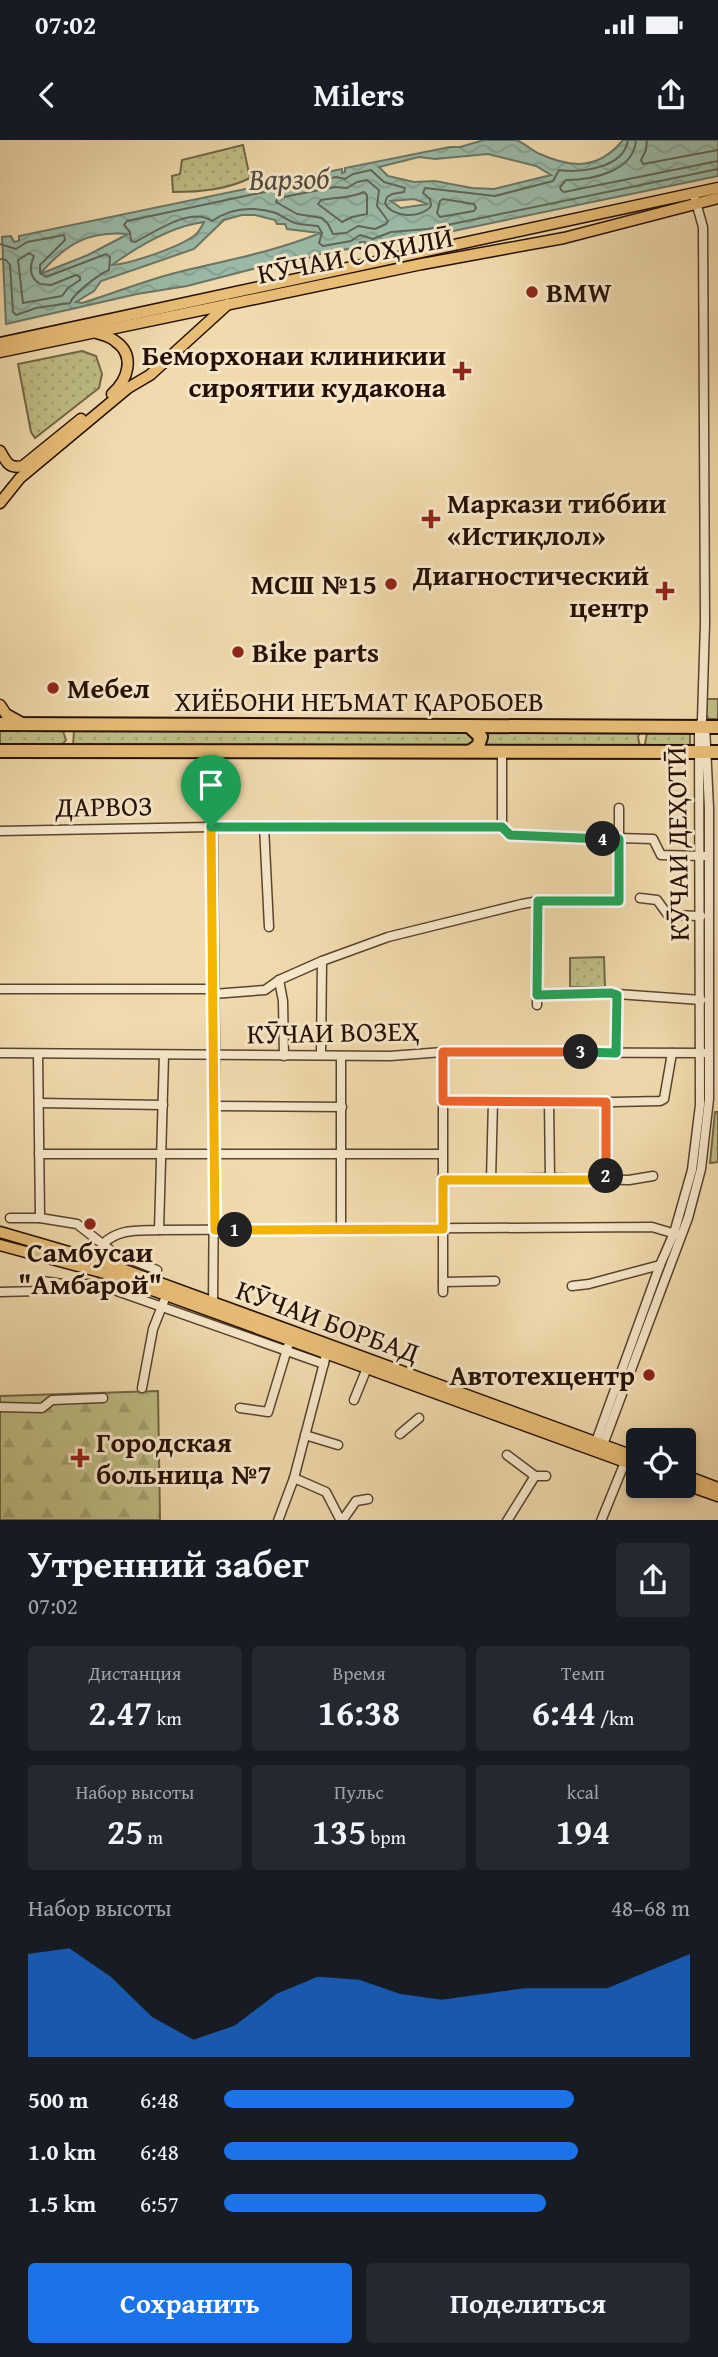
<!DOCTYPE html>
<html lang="ru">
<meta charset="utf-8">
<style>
:root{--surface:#171b24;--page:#242831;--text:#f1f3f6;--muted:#9ea1a6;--accent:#1a73e8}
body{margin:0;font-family:"Gentium Book Plus",serif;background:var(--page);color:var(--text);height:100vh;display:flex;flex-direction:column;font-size:26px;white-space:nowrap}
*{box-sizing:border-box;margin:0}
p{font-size:23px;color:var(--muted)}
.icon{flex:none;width:38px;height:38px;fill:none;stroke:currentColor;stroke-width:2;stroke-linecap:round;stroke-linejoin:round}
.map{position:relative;height:1380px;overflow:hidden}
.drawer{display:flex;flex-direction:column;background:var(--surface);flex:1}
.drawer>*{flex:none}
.buttons{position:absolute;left:626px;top:1288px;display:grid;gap:14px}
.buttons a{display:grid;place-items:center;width:70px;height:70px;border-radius:7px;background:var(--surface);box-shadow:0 4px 10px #0003;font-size:35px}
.pin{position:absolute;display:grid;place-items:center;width:60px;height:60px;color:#fff;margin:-72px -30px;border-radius:50% 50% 50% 0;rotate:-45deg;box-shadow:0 0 7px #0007}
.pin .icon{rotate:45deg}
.km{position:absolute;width:35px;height:35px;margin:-18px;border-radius:50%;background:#222;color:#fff;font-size:19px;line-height:35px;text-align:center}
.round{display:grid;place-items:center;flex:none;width:74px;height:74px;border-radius:7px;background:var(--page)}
.summary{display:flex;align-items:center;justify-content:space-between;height:119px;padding:0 28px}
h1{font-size:38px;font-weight:600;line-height:52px}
.metrics{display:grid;grid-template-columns:repeat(3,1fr);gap:10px;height:119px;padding:7px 28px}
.metrics div{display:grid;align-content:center;border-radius:7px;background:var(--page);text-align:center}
.metrics b{font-size:35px;font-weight:600}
.metrics small{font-size:19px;font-weight:400}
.metrics p{font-size:19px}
.chart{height:196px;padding:14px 28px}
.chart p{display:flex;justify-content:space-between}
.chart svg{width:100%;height:126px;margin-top:7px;fill:var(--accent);opacity:.7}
.cta{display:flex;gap:14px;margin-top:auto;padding:14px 28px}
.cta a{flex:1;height:80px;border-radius:7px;background:var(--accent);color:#fff;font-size:28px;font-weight:600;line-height:80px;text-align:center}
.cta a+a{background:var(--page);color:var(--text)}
ul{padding:0 28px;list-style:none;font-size:23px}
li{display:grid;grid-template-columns:112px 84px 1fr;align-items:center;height:52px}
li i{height:18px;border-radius:9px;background:var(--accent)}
.status{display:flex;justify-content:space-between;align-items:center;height:49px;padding:0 35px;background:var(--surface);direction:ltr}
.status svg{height:19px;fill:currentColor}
header{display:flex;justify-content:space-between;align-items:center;height:91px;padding:0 28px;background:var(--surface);font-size:32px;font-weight:600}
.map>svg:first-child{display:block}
</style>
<div class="status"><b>07:02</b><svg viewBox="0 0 49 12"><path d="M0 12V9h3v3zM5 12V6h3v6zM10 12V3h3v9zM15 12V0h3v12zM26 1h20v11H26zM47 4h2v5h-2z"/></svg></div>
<header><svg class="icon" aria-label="back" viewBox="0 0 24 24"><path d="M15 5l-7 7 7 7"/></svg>Milers<svg class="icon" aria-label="share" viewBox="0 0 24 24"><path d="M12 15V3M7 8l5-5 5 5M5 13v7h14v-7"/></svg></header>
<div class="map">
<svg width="718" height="1381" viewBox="0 0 718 1381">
<defs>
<pattern id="grass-dots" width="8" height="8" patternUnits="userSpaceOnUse" patternTransform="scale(1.75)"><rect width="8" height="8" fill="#bfbe86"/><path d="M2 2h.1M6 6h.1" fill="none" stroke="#a4a272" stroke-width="1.8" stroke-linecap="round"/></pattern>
<pattern id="forest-firs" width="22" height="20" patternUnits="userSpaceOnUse" patternTransform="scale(1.75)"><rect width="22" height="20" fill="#bfbe86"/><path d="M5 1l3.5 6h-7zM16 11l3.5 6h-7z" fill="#a4a272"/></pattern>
<pattern id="water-waves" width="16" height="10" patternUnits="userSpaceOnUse" patternTransform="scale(1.75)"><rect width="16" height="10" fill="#9bbba8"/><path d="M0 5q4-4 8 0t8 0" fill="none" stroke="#85a08f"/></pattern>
</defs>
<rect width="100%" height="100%" fill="#f1dbae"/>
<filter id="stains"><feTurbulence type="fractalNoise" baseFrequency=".00286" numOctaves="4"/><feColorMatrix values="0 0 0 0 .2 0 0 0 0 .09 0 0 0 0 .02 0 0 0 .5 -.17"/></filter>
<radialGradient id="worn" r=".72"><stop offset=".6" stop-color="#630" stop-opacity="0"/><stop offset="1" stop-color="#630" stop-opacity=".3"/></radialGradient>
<!-- grass -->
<g fill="url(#grass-dots)" stroke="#726746" stroke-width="2">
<path d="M243,5L250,38C226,50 199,52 173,52L172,36L180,34L182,20Z"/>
<path d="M82,211L96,216L102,234L99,248L35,298L31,292L18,224Z"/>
<path d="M74,590L468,591L476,600L469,606H73Z"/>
<path d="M0,591H63L66,600L61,606H0Z"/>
<path d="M483,591L640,592L638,597L640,607L483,606Z"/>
<path d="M690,592V607H649L645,604L647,593Z"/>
<path d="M604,817L605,847H570V818Z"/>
</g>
<!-- forest -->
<g fill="url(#forest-firs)" stroke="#726746" stroke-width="2">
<path d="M707,559H718V579H709L706,575Z"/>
<path d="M715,972H718V1022L710,1023Z"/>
<path d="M158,1251L160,1380H0V1256Z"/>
</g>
<!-- water -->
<path fill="url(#water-waves)" stroke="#6c7767" stroke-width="2" fill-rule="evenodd" d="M484,0C493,0 507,0 516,0C525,3 532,11 540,14C573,29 599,29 623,0H718V36L429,96L392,99L374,107L366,108L365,102H360L359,108L330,111L296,122L268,125L187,146L137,154L6,184L2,97L11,96L14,102L19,101V96L342,29V33L345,32V28L450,7H460ZM488,14L536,26L551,35L494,49L472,48L435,41L414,42L388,36L379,27L419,17L435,19ZM414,59L428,64L401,68L391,61ZM242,75H255L275,80L277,84H285L287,89L320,93C274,112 227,120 179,132C146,140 115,153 82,163L76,162L94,151L101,141L194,109L224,80ZM204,82C202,86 199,92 195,95C180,107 130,124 112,125C137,107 172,86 204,82ZM128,94L88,115L40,134C66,104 87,91 128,94Z"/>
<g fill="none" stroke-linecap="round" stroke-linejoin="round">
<!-- shore -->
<g stroke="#606656" stroke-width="2">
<path d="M628,0C624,28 581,33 559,30L553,41L495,56L425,48L423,53L430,59L431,66C421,79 392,78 385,63L387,57L392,54L404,52L405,48L384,42L371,30L353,34L345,39L336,37L127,81L124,85L130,92L131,101L135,102C155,92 191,66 212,81C232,67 253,66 276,73C282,76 289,81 295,83C303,85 310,85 318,86L322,93L319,103L323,106L351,101L360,95L373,99L391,92L428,89L718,29"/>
<path d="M636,0C634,32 591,40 566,40L560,47L561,50L564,52L718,21"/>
<path d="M647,0L646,10L641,20L643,24L718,10"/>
<path d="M367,40L379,50L377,66L388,81L386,84L375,89L358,86L346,93L333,94L328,84L322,78L297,74L276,62L278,58L335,47L347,48L357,42Z"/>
<path d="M364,52L367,55V74L352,77L342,82L318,64L321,60C336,57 349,59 364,52Z"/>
<path d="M443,59L474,64L476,68L474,71L440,77L437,73L440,61Z"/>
<path d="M0,104L16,109L27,102L64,95L65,100L40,125V133L46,137L106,114L110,117L109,130C98,135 74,153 70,163L36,168L16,175L13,172L10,125L6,120L0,119"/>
<path d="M29,113L34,116C29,127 29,137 40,144L51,145L76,135L80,137V140L68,148L62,156L23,163L18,120Z"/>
</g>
<!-- minor casing -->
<g stroke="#59432f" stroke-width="11">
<g id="minor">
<path d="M212,611L215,916L213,1165"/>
<path d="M502,611V686L510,695L653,699L661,715L706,716"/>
<path d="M264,686L269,787"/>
<path d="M0,691L211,687L502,686"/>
<path d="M640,758L657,760L668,775L701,776"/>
<path d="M279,840L283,861L284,916"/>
<path d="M0,849H213"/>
<path d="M213,854L265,850L279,840L322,821L388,797L522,764L539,761H619V668"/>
<path d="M617,854L701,860"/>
<path d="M537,855L611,853L617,854L616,913"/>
<path d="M537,865L539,761"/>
<path d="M443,912V1152"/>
<path d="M0,913L390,916L443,912L704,913"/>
<path d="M38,914L40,1078"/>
<path d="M321,915L322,821"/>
<path d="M443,961L569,963L660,961L664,959L672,913"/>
<path d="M549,962L550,1038"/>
<path d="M606,962V1040"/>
<path d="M39,963L163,965"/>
<path d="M215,966L342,967"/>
<path d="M39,1014H442"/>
<path d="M443,1040L550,1038L629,1040L653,1036"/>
<path d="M491,1040L493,961"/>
<path d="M10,1078H40L77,1084L114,1113L157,1130"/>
<path d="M341,1089V916"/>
<path d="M159,1090L164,915"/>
<path d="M103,1104C119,1088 138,1091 159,1090L652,1087L679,1095"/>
<path d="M443,1142L495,1141"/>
<path d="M572,1146L589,1144L660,1125"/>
<path d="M0,1152L39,1151L42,1141L63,1144H97L324,1224"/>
<path d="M142,1248L153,1189L164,1161"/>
<path d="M354,1260L367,1228"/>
<path d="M0,1267L42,1268L52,1260L103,1258"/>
<path d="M240,1268L268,1272L288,1206"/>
<path d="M400,1294L419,1278"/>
<path d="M305,1295L338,1305"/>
<path d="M594,1307L660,1125L674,1093L692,1030L700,965L699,587L702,580L705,483L703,87L695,59"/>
<path d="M601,1310L688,1078L701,1029L709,959V668L705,585"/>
<path d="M507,1315L535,1336"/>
<path d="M294,1338L326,1352L341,1381"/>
<path d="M278,1381L294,1338L325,1219"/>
<path d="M342,1381L356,1361L368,1359"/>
<path d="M507,1381L535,1336H546"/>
<path d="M601,1381L625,1322"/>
</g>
</g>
<!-- major casing -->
<g stroke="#261005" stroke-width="13">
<g id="major">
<path d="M94,192C101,195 110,196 115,201C136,215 128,240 112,254"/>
<path d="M0,203L718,48"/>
<path d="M0,212L422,124L564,98L718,58"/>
<path d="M0,311C7,323 9,329 23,326L81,279"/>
<path d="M0,363L20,338L128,248L150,235L228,164"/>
<path d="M0,565L6,574L24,584"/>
<path d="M0,1092L100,1121L639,1318"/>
<path d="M0,1105L108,1134L639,1327"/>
<path d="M684,1335L718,1348"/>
<path d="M684,1344L718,1356"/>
</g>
</g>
<!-- highway casing -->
<g stroke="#261005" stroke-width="16">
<g id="highway">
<path d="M0,584L718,587"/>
<path d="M469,586L481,597L478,606L471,611"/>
<path d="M0,611L718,612"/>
</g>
</g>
<!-- minor -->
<use href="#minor" stroke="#f6e8ca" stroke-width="8"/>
<!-- major -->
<use href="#major" stroke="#e8be77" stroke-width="10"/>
<!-- highway -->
<use href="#highway" stroke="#e8be77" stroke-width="12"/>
</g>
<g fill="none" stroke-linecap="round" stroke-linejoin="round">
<!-- split-1 casing -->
<g stroke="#fff" stroke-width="14">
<path id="split-1" d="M211,687L215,1090H235"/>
</g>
<!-- split-2 casing -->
<g stroke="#fff" stroke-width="14">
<path id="split-2" d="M235,1090L443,1089V1040H606V1036"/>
</g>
<!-- split-3 casing -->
<g stroke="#fff" stroke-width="14">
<path id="split-3" d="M581,912H443V961L606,962V1036"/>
</g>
<!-- split-4 casing -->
<g stroke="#fff" stroke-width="14">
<path id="split-4" d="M581,912L616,913L617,855L611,853L537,855L538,761H619V699H603"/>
</g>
<!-- split-5 casing -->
<g stroke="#fff" stroke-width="14">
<path id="split-5" d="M211,687H502L510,695L603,699"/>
</g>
<!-- split-1 -->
<use href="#split-1" stroke="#f5b400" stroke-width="9"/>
<!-- split-2 -->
<use href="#split-2" stroke="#f5b400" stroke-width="9"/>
<!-- split-3 -->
<use href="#split-3" stroke="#f0652b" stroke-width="9"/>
<!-- split-4 -->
<use href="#split-4" stroke="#22a559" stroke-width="9"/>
<!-- split-5 -->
<use href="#split-5" stroke="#22a559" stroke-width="9"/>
</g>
<!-- markers -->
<g fill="#8f2418" stroke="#f6e8ca" stroke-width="2.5">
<circle cx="532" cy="152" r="7"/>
<path d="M458.5 220.5h7v7h7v7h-7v7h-7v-7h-7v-7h7z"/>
<path d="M427.5 368.5h7v7h7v7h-7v7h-7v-7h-7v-7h7z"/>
<circle cx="391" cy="444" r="7"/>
<path d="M661.5 440.5h7v7h7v7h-7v7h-7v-7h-7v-7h7z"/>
<circle cx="238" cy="512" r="7"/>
<circle cx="53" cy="548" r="7"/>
<circle cx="90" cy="1084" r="7"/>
<circle cx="649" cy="1235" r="7"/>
<path d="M76.5 1307.5h7v7h7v7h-7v7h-7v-7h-7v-7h7z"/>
</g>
<g text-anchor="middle" stroke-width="6" stroke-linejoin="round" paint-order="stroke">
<!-- street labels -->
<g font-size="28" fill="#261005" stroke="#f6e8ca">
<text transform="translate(355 115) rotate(-11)" y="10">КӮЧАИ СОҲИЛӢ</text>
<text x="359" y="571">ХИЁБОНИ НЕЪМАТ ҚАРОБОЕВ</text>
<text transform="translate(104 666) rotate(-1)" y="10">ДАРВОЗ</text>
<text transform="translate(677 704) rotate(-91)" y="10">КӮЧАИ ДЕҲОТӢ</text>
<text transform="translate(333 892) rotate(-1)" y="10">КӮЧАИ ВОЗЕҲ</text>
<text transform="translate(328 1181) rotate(20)" y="10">КӮЧАИ БОРБАД</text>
</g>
<!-- poi labels -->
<g font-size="28" font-weight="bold" fill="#261005" stroke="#f6e8ca" text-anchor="start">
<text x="546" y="162">BMW</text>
<text x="446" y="225" text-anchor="end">Беморхонаи клиникии<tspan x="446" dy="32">сироятии кудакона</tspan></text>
<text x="447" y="373">Маркази тиббии<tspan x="447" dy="32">«Истиқлол»</tspan></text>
<text x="649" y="445" text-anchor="end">Диагностический<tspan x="649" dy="32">центр</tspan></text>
<text x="377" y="454" text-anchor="end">МСШ №15</text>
<text x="252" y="522">Bike parts</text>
<text x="67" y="558">Мебел</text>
<text x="90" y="1122" text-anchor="middle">Самбусаи<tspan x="90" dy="32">"Амбарой"</tspan></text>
<text x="635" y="1245" text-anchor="end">Автотехцентр</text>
<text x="96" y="1312">Городская<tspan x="96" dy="32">больница №7</tspan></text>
</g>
<!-- water labels -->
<g font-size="30" font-style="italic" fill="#4f4c3e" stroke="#f6e8ca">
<text transform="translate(289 39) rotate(-1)" y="10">Варзоб</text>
</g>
</g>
<rect width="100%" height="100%" filter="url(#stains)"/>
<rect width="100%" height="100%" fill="url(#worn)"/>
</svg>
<div class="buttons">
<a><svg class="icon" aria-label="locate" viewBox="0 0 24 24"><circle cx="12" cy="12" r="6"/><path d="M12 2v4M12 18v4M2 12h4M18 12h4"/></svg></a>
</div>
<div class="pin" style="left:211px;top:687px;background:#1e9e55"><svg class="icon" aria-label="arrive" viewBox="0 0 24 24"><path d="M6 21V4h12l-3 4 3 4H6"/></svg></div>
<b class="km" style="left:235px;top:1090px">1</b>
<b class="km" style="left:606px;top:1036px">2</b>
<b class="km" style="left:581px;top:912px">3</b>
<b class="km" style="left:603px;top:699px">4</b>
</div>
<section class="drawer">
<div class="summary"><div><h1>Утренний забег</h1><p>07:02</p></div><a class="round"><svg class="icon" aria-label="share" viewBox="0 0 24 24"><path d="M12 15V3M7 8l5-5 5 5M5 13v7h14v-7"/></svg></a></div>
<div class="metrics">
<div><p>Дистанция</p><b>2.47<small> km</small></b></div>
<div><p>Время</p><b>16:38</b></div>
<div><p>Темп</p><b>6:44<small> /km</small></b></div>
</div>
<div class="metrics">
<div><p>Набор высоты</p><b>25<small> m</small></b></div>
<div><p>Пульс</p><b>135<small> bpm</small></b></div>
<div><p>kcal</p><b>194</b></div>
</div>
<div class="chart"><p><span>Набор высоты</span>48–68 m</p>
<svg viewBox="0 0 160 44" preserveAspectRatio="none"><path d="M0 44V8L10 6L20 16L30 30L40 38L50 33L60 22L70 16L80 17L90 22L100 24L110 22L120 20L130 20L140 20L150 14L160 8V44z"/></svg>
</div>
<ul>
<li><b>500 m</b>6:48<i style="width:75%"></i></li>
<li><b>1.0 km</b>6:48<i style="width:76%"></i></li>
<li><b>1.5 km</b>6:57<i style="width:69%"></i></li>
</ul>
<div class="cta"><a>Сохранить</a><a>Поделиться</a></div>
</section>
